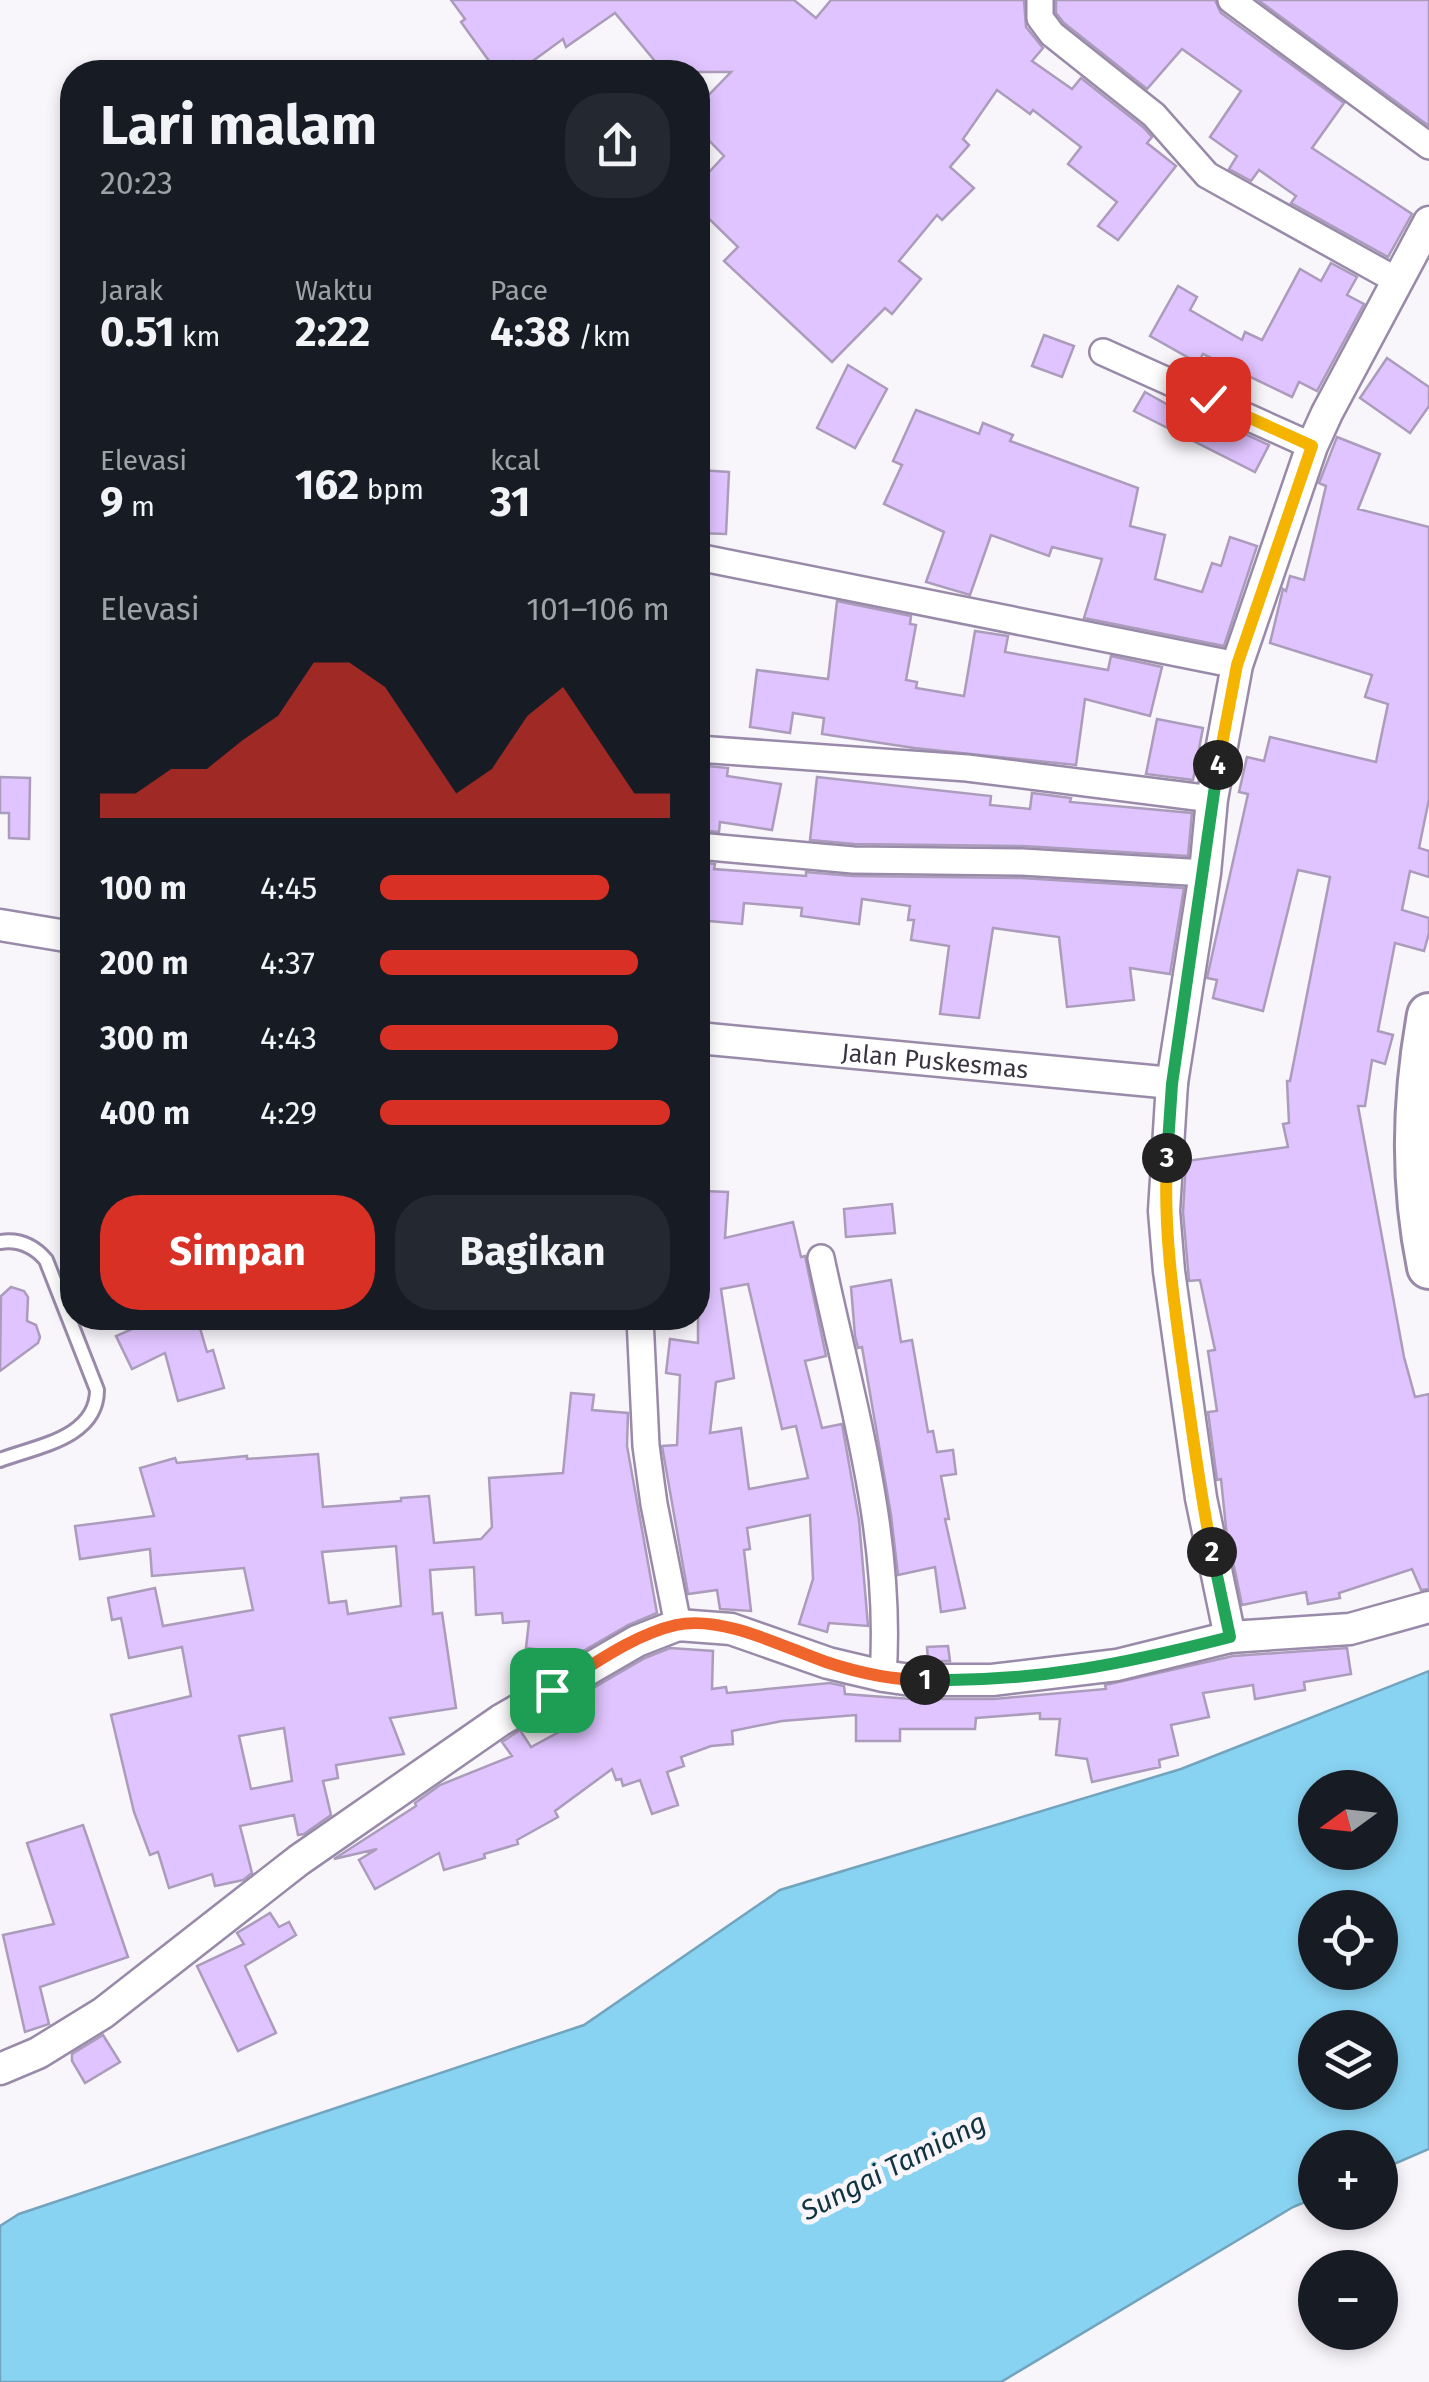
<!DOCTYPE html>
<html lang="id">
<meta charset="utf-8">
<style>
:root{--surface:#171b24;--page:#242831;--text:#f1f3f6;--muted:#9ea1a6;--accent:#d93025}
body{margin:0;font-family:"Fira Sans",sans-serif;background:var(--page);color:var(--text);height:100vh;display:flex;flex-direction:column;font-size:38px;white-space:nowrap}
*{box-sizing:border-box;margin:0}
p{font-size:32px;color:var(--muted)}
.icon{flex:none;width:55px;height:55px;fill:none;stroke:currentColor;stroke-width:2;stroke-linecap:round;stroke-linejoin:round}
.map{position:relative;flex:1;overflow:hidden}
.sheet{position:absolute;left:60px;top:60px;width:650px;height:1270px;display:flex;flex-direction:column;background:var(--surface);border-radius:40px;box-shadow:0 5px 15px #0003}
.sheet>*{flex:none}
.needle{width:65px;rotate:255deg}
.buttons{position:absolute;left:1298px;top:1770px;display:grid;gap:20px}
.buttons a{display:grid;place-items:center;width:100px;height:100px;border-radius:50%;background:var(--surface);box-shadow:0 5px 15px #0003;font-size:50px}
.pin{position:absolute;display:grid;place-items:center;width:85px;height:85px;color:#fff;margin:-42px;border-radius:20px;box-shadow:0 5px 15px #0006}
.km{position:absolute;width:50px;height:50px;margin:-25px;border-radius:50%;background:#222;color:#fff;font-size:28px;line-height:50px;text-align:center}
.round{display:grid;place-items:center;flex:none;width:105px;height:105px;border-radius:40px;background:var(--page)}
.head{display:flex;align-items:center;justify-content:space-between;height:170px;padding:0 40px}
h1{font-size:55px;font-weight:700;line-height:75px}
.metrics{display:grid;grid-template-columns:repeat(3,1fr);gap:15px;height:170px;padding:10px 40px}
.metrics div{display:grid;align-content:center}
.metrics b{font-size:42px;font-weight:700}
.metrics small{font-size:28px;font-weight:400}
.metrics p{font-size:28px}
.chart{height:280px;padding:20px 40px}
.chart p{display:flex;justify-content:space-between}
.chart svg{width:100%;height:180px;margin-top:10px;fill:var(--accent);opacity:.7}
.action{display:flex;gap:20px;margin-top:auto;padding:20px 40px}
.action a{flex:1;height:115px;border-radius:40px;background:var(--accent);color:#fff;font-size:40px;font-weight:700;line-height:115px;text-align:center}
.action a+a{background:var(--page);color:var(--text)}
ul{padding:0 40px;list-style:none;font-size:32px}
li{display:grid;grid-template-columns:160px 120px 1fr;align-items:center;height:75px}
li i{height:25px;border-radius:12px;background:var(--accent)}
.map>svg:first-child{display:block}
</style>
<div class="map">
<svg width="1429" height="2382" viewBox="0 0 1429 2382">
<rect width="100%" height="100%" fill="#f8f5fb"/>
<!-- water -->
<path fill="#89d3f2" stroke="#72a4bd" stroke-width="2.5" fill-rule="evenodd" d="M1429,1671V2149L1380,2170V2148H1315V2198L1293,2207L1001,2382H0V2226L19,2214L584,2025L780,1890L1181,1769ZM1315,1788H1380V1852H1315ZM1315,1908H1380V1972H1315ZM1315,2028H1380V2092H1315Z"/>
<!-- building -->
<g fill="#e0c4ff" stroke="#ab9cbb" stroke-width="2.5" fill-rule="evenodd">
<path d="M451,0H794L816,18L831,0H1024L1026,27L1043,48L1032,61L1072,89L1081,78L1143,127L1152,137L1147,143L1176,166L1118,240L1098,226L1117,202L1068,164L1081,147L1033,110L1030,114L997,90L963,139L969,145L950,167L974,188L942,220L937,215L899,261L921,279L892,314L885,308L832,362L724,261L738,247L698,208V184L724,156L698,129V106L731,72H664L615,13L566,47L563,39L519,71L512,61L497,72L461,22L465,19Z"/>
<path d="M1056,0H1215L1221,13L1344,103L1312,148L1412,214L1388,257L1291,203L1296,196L1259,170L1251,181L1229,169L1237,156L1210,137L1241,91L1182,49L1147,89L1064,23L1056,13Z"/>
<path d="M1258,0H1429V126Z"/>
<path d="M1331,263L1357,277L1347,295L1364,304L1317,391L1299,382L1292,397L1203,354L1198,363L1150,336L1178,286L1197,297L1190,310L1242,340L1245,332L1262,340L1300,269L1321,281Z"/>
<path d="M1044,335L1074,346L1062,377L1032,366Z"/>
<path d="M1387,358L1429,387V406L1410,433L1360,398Z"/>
<path d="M848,365L887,389L855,448L817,428Z"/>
<path d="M1145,392L1188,416L1191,409L1269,445L1255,472L1134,411Z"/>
<path d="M916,410L979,434L983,423L1013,435L1010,441L1138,488L1130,526L1165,535L1155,579L1202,592L1212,563L1221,566L1230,537L1257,546L1224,646L1084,618L1102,559L1052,547L1049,556L991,535L970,595L926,582L944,532L884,504L902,465L893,461Z"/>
<path d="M1337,437L1380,454L1358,509L1429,527V799L1419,848L1429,851V877L1410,871L1402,910L1429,918V933L1424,951L1395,943L1378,1031L1393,1035L1385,1064L1372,1060L1365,1106H1358L1404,1357L1415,1397L1429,1394V1589L1421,1590L1412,1569L1339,1593L1340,1598L1308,1604L1306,1592L1242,1605L1226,1528L1221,1479L1217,1480L1208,1412L1217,1411L1208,1351L1215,1350L1200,1280L1189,1281L1188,1269L1183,1212L1186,1161L1288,1147L1283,1124L1289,1123L1287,1081H1290L1330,877L1298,870L1263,1011L1213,998L1217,980L1207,978L1248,794L1239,792L1247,757L1264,761L1270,737L1376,762L1380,742L1388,704L1365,697L1372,675L1270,643L1283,589L1286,591L1290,576L1304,580L1326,486L1319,483Z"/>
<path d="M698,470L729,472L726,534L698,533Z"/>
<path d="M837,601L911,616L910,624L916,625L906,680L917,682L916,688L964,696L975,631L1008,636L1005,652L1108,670L1111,656L1162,667L1150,716L1085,699L1076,765L914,748L822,734L824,718L793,713L790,733L750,727L757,670L828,679Z"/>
<path d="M1157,719L1203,728L1193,780L1146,774Z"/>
<path d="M698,765L728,768L727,776L781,784L772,830L720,822L719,832L698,830Z"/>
<path d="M0,777L30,778L29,839L9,838V813H0Z"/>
<path d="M817,777L991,796L990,805L1030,809L1032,793L1071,798L1070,802L1192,813L1188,856L1023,846L854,844L810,840Z"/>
<path d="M698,862L715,864L714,869L806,876V872L853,876L1021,878L1184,888L1170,974L1130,968L1134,1000L1067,1007L1059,937L993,928L979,1018L940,1014L949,946L911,940L914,920H908L910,906L862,899L859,924L801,916L802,908L744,903L742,924L698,920Z"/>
<path d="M704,1191L728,1192L725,1238L793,1222L801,1257L805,1256L826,1356L805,1361L822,1428L842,1424L859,1520L868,1626L829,1623L827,1632L799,1624L813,1579L810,1515L747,1528L750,1549L744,1550L751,1611L720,1609L717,1590L688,1594L662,1446L677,1445L680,1375L666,1373L670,1339L698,1343V1200L703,1201ZM748,1284L782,1429L796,1426L808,1478L749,1489L741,1428L710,1433L716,1382L734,1378L721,1289Z"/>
<path d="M892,1204L895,1233L846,1237L844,1209Z"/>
<path d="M891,1280L901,1342L912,1340L928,1432L933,1431L937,1452L953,1450L956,1474L941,1476L949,1519H945L965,1608L941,1612L935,1567L898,1575L891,1515L862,1347L858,1348L855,1336L851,1287Z"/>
<path d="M11,1287L24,1291L28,1297L27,1321L36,1325L40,1337L38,1343L0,1371L1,1296Z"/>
<path d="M157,1318H197L207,1352L213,1350L224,1388L178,1401L165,1353L132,1369L116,1336Z"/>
<path d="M571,1393L594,1395L592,1410L628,1413L627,1446L657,1613L628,1625L571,1658L552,1657V1651L526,1648L529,1621L503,1623L502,1613L476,1615L474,1567L430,1570L433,1614L442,1613L456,1708L390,1718L404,1754L336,1765L338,1778L323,1781L331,1815L304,1834L298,1835L294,1815L240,1826L252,1873L243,1880L215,1886L212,1874L169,1888L158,1852L150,1855L134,1812L111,1715L191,1696L182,1647L129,1658L121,1618L112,1620L108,1598L155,1588L163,1626L253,1610L244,1568L152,1576L150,1549L80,1559L75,1526L154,1516L140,1468L175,1458L177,1463L247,1456V1459L318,1454L323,1507L401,1501V1498L429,1496L434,1543L481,1539L492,1527L489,1478L563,1473ZM396,1546L401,1606L348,1614L346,1601L329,1603L322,1552ZM284,1728L292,1781L251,1789L239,1736Z"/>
<path d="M948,1646L950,1661H928L927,1647Z"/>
<path d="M670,1648L713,1651L712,1689L726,1687L727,1693L830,1683L844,1686L845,1694L911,1699H994L1106,1689L1105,1685L1233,1656L1347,1648L1351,1674L1304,1682L1305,1690L1255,1699L1253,1685L1203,1693L1209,1717L1171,1725L1178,1755L1159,1760L1160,1767L1092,1782L1087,1759L1056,1755L1060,1719H1040V1713L976,1718L975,1729H900V1741H856V1715L782,1721L732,1731L733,1744L711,1746L681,1757L684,1766L667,1772L678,1805L652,1814L640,1780L623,1786L621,1779L616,1780L612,1769L555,1811L558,1817L517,1840L518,1844L484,1854L485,1858L444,1870L439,1853L375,1889L359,1860L377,1849L334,1859L416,1806L415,1803L440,1785L512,1756L502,1742L520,1730L531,1747L570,1726L559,1708L645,1658Z"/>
<path d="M83,1825L128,1957L40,1987L49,2024L25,2032L3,1935L54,1924L27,1843Z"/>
<path d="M270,1913L279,1927L289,1922L296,1935L245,1966L276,2033L238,2051L197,1966L244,1944L237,1933Z"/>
<path d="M103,2035L120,2062L85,2083L72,2061V2054Z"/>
</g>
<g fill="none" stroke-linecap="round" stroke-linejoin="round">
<!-- service casing -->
<g stroke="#988aa8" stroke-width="18">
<path id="service" d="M0,1242C19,1239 34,1246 46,1260L97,1390C97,1438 37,1446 0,1460"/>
</g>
<!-- minor casing -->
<g stroke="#988aa8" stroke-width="30">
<g id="minor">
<path d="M1040,0V18L1052,34L1154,115L1207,175L1396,280"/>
<path d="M1231,0L1429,146"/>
<path d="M1103,352L1312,446"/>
<path d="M698,557L1237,665"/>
<path d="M698,749L967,768L1212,799"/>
<path d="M698,846L853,860L1022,862L1205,873"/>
<path d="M821,1258C850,1396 893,1533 883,1676"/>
<path d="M640,1318L646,1446L654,1504L678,1625"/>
</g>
</g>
<!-- tertiary casing -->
<g stroke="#988aa8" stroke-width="35">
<g id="tertiary">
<path d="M0,925L72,937"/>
<path id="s1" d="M698,1038L1172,1083"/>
<path d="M1230,1637L1201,1498L1169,1271L1164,1211L1172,1083L1205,873L1212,799L1237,665L1312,446L1327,413L1429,222"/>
<path d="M0,2069L38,2053L103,2013L299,1860L501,1720L637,1641L678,1625L731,1629L828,1663L883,1676L911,1680H992L1117,1665L1230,1637L1350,1629L1429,1607"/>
</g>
</g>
<!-- trunk casing -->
<g stroke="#988aa8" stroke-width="48">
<path id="trunk" d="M1429,1015C1414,1098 1412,1184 1429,1267"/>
</g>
<!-- service -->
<use href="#service" stroke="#fff" stroke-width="12"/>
<!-- minor -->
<use href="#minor" stroke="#fff" stroke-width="25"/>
<!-- tertiary -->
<use href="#tertiary" stroke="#fff" stroke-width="30"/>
<!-- trunk -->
<use href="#trunk" stroke="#fff" stroke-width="42"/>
</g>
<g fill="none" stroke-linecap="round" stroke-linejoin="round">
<!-- split-1 casing -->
<g stroke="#fff" stroke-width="20">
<path id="split-1" d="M552,1690C590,1667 632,1635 676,1625C723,1615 783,1647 826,1662C856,1672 892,1680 925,1680"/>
</g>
<!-- split-2 casing -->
<g stroke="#fff" stroke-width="20">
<path id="split-2" d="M925,1680C1036,1682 1124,1664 1230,1637L1212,1552"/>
</g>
<!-- split-3 casing -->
<g stroke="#fff" stroke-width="20">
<path id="split-3" d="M1167,1158C1163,1232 1174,1302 1184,1375C1193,1434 1200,1493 1212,1552"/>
</g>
<!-- split-4 casing -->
<g stroke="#fff" stroke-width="20">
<path id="split-4" d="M1167,1158L1172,1084L1218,765"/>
</g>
<!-- split-5 casing -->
<g stroke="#fff" stroke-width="20">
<path id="split-5" d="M1208,399L1312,446L1237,665L1218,765"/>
</g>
<!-- split-1 -->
<use href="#split-1" stroke="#f0652b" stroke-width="12"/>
<!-- split-2 -->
<use href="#split-2" stroke="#22a559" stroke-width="12"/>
<!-- split-3 -->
<use href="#split-3" stroke="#f5b400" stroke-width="12"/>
<!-- split-4 -->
<use href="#split-4" stroke="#22a559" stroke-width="12"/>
<!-- split-5 -->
<use href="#split-5" stroke="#f5b400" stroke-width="12"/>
</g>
<g text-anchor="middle" stroke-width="10" stroke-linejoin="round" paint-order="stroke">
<!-- street labels -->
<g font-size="25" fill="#3b3542" stroke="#f8f5fb">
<text dy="9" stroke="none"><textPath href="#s1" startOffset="238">Jalan Puskesmas</textPath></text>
</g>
<!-- water labels -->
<g font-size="28" font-style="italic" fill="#113441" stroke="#f8f5fb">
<text transform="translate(893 2166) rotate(-27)" y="10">Sungai Tamiang</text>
</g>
</g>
</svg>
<div class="buttons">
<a><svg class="needle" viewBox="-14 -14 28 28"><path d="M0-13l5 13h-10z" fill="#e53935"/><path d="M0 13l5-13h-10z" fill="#9ea1a6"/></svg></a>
<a><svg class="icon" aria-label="locate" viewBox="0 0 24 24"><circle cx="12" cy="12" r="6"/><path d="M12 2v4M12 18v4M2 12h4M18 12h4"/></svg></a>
<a><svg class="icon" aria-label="layers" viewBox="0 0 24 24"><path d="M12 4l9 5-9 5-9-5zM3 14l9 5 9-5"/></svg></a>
<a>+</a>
<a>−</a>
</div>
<div class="pin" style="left:552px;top:1690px;background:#1e9e55"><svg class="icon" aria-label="arrive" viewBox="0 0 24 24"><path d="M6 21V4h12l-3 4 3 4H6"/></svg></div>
<div class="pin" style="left:1208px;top:399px;background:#d93025"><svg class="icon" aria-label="check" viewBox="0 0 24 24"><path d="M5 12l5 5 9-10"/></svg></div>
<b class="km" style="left:925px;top:1680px">1</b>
<b class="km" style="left:1212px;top:1552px">2</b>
<b class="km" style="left:1167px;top:1158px">3</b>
<b class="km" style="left:1218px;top:765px">4</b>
<section class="sheet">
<div class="head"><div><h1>Lari malam</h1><p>20:23</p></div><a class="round"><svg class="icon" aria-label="share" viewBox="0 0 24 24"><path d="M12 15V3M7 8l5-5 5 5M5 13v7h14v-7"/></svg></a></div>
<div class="metrics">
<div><p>Jarak</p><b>0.51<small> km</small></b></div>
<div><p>Waktu</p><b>2:22</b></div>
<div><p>Pace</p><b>4:38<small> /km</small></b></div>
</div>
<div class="metrics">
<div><p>Elevasi</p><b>9<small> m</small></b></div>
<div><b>162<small> bpm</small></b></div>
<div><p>kcal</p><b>31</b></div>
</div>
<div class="chart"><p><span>Elevasi</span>101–106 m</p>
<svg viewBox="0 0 160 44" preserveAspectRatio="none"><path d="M0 44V38L10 38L20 32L30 32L40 25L50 19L60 6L70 6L80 12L90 25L100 38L110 32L120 19L130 12L140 25L150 38L160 38V44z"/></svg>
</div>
<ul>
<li><b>100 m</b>4:45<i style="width:79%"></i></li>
<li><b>200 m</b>4:37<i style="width:89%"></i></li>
<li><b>300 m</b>4:43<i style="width:82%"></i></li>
<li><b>400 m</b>4:29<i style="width:100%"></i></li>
</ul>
<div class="action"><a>Simpan</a><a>Bagikan</a></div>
</section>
</div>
